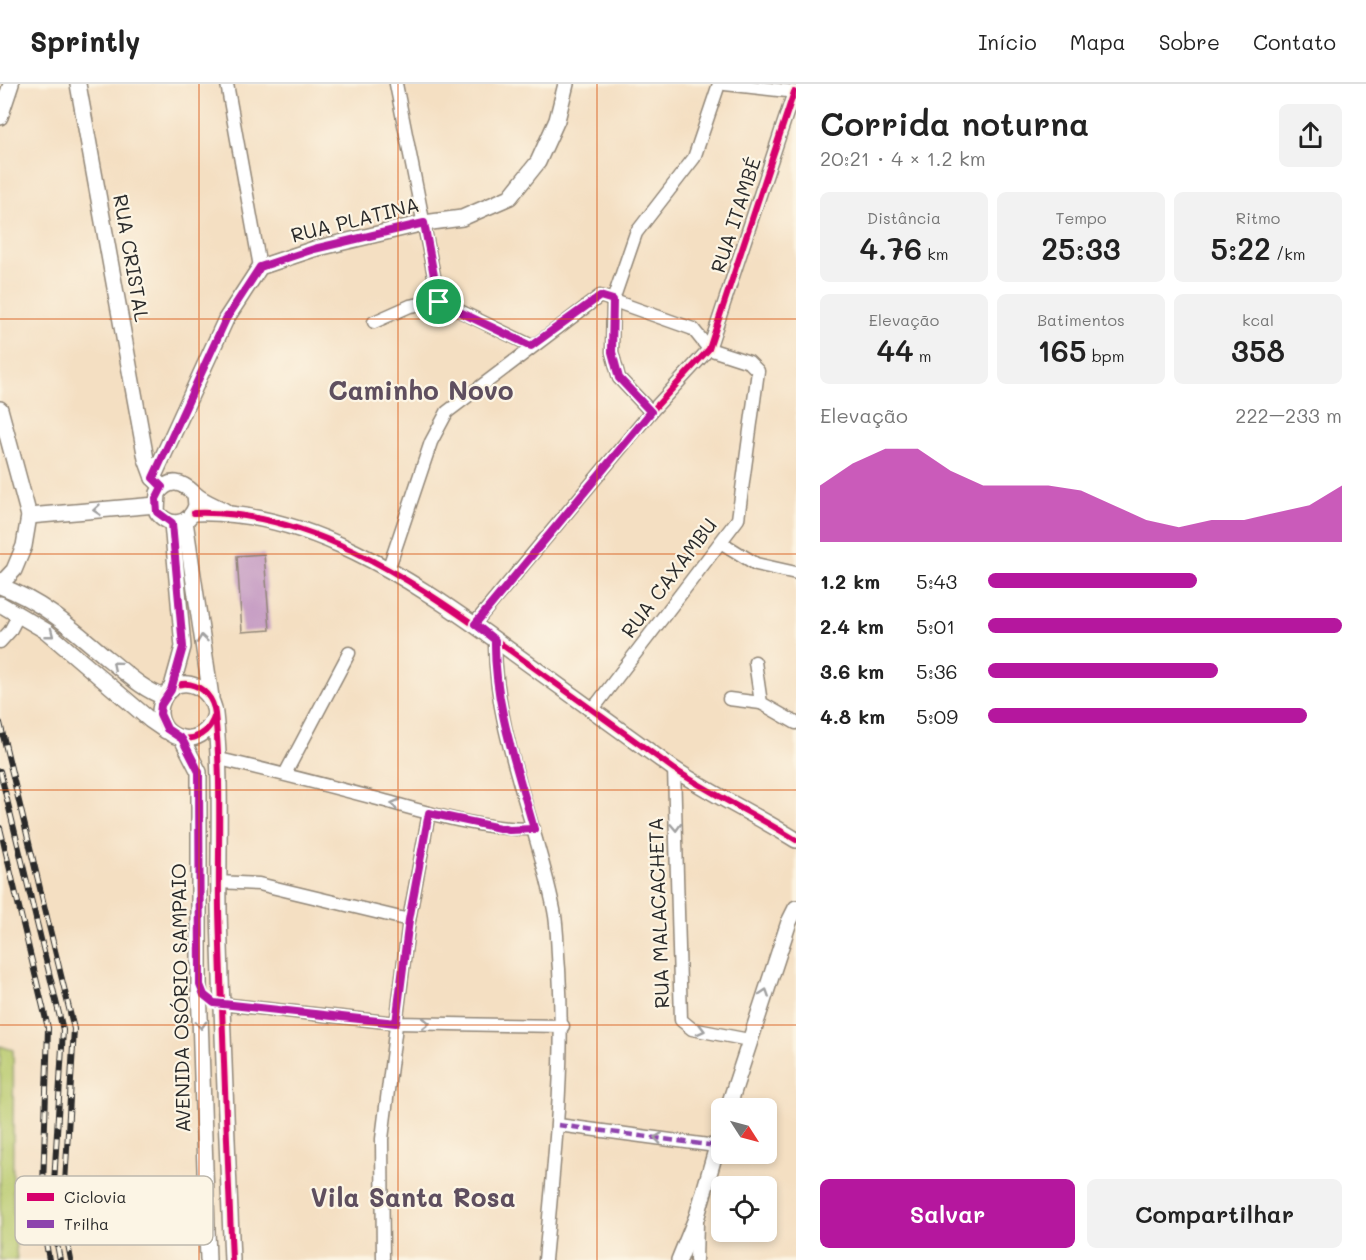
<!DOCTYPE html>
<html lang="pt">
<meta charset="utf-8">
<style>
:root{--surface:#fff;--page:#f2f2f2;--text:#222;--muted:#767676;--line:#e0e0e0;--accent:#b5179e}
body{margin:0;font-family:Mali,sans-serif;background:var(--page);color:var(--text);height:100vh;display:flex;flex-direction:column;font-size:22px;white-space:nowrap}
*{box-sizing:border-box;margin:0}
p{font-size:20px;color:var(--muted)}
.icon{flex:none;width:33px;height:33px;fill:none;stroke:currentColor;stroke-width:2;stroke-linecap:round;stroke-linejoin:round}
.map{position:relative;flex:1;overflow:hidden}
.side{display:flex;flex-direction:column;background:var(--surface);width:570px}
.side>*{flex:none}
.needle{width:39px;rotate:126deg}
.buttons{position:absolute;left:711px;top:1014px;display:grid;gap:12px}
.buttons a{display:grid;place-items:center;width:66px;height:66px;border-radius:9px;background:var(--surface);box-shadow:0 3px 9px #0003;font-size:30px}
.pin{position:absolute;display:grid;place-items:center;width:51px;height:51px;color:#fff;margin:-26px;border:3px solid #fff;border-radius:50%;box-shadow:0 2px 6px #0007}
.round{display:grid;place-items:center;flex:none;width:63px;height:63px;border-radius:9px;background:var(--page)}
.summary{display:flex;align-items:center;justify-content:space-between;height:102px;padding:0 24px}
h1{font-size:33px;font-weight:600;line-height:45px}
.stats{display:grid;grid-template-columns:repeat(3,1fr);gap:9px;height:102px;padding:6px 24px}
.stats div{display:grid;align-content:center;border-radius:9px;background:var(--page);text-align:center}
.stats b{font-size:30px;font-weight:600}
.stats small{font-size:16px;font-weight:400}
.stats p{font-size:16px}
.chart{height:168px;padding:12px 24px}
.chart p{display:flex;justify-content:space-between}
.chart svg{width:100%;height:108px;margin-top:6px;fill:var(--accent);opacity:.7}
.button{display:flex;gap:12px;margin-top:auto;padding:12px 24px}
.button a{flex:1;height:69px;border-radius:9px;background:var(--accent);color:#fff;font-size:24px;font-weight:600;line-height:69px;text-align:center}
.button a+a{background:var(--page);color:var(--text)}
ul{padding:0 24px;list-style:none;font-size:20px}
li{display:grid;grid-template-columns:96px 72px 1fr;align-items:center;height:45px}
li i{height:15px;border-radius:8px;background:var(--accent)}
header{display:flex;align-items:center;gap:36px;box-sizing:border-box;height:84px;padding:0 30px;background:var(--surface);border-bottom:2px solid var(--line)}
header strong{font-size:28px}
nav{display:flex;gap:33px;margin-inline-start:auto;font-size:21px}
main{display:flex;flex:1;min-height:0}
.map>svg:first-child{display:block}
</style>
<header>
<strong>Sprintly</strong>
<nav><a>Início</a><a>Mapa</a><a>Sobre</a><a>Contato</a></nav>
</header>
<main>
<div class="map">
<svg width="796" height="1176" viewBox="0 0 796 1176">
<rect width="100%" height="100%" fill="#fcf5e5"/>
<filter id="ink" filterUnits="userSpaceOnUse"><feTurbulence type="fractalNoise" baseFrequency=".0167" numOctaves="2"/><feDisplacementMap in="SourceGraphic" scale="12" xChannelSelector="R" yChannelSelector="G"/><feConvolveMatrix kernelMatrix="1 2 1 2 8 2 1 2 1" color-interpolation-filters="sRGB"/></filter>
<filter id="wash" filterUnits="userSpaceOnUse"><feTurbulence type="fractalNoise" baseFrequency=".008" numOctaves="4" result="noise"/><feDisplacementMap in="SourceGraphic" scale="24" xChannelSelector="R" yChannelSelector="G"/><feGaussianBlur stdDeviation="1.35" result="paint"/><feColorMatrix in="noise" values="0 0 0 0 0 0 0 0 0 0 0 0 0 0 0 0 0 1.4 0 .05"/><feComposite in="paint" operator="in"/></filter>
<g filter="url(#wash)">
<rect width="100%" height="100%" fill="#f4dfc2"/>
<!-- green -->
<path fill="#b7c96c" stroke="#717a4c" stroke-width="1.5" d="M0,962L13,966C15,1036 9,1106 17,1176H0Z"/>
<g id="blocks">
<!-- building -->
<path fill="#c093c0" d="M264,470L270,546L242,548L237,472Z"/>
</g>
</g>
<g filter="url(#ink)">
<use href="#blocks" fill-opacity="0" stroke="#908576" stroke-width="1.5"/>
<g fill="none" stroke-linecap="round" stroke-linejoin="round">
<!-- minor casing -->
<g stroke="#908576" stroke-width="15">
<g id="minor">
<path d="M227,0L260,183"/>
<path d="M396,0L439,217"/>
<path d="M725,0L796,8"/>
<path d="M374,238L410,222L439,217L532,262"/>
<path d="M651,328L619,294L612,268L613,216L636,149L694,74L719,0"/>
<path d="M722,459L756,480L796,489"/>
<path d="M388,486L431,358L447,328L600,212L693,245L709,265"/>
<path d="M475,539L651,328L709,265L794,8"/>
<path d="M495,556C494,648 536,736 554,826C558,845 557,866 559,885C565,983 554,1079 545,1176"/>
<path d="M0,558L10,547L19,530"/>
<path d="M755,578L761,619L796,639"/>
<path d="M729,615L761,619"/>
<path d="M593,625L738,435L758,287L749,278L709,265"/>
<path d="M219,675C272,687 325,701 378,715C429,729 482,746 534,745"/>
<path d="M674,684L681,936L692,945L749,956"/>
<path d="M285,690L349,569"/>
<path d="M218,798L259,800L409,836"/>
<path d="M221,920L396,939L563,942"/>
<path d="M558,1041L716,1062"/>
<path d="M383,1176L382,1055L409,836L429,729"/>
<path d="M696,1176L697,1138"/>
</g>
</g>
<!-- tertiary casing -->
<g stroke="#908576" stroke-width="18">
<g id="tertiary">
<path d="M78,0L146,375L153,394L162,403"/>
<path d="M0,33L11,0"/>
<path d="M0,325L29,432L24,462L14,486L0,501"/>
<path d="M153,394L226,235L260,183L314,165L424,139L462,134L510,113L538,78L557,36L566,0"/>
<path d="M195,410L196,422C189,442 169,444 157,428L158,409C170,393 182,398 195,410C202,417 216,422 225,427"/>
<path d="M194,429C307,425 409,494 497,557C556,600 615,643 674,685C713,711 756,731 796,756"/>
<path d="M29,432L156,421"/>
<path d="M185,437L211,613"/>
<path d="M0,502C42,517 73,545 107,574C126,589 142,605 164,613"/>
<path d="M0,520L46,547L150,636L166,647"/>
<path d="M171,606L183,563L172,439"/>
<path d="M215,630C204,671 152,655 161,621C170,587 212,597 215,630C222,695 218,760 219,826C222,942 227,1059 232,1176"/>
<path d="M182,655L199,688V901L208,1176"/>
<path d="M728,1024L789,838L796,824"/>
<path d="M679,1176L697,1132L722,1045"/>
</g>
</g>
<!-- minor -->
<use href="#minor" stroke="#fff" stroke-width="12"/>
<!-- tertiary -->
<use href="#tertiary" stroke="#fff" stroke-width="15"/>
<!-- rail casing -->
<g stroke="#2b2b2b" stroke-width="6">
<g id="rail">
<path d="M0,639L74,945L63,1134L71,1176"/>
<path d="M0,687L63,946L52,1134L60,1176"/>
<path d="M0,744L48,944L42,1135L49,1176"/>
</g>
</g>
<!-- rail -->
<use href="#rail" stroke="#fcf5e5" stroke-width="4" stroke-dasharray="11" stroke-linecap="butt"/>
<!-- quiet -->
<path stroke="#8e44ad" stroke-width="4.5" stroke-dasharray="9 4.5" stroke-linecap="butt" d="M558,1041L716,1062"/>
<!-- cycleway casing -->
<g stroke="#fcf5e5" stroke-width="10">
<g id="cycleway">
<path d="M194,429C307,425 409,494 497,557C556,600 615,643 674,685C713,711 756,731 796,756"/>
<path d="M475,539L651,328L709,265L794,8"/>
<path d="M215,630C204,671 152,655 161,621C170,587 212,597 215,630C222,695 218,760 219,826C222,942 227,1059 232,1176"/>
</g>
</g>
<!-- cycleway -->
<use href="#cycleway" stroke="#d6006c" stroke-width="6"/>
</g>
<!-- one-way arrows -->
<defs><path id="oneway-chevron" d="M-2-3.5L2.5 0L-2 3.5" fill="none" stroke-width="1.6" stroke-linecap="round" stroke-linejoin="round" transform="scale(1.5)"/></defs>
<g stroke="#a0a0a0">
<use href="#oneway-chevron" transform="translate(97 426) rotate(175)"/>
<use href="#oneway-chevron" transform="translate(50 550) rotate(38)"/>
<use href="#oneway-chevron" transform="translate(202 555) rotate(-98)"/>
<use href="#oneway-chevron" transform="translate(116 581) rotate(-140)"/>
<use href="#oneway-chevron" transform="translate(395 720) rotate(-165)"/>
<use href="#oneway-chevron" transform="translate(676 743) rotate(88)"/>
<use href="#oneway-chevron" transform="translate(765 909) rotate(-72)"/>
<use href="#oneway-chevron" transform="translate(426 939) rotate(1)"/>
<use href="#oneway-chevron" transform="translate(201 941) rotate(88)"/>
<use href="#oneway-chevron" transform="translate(701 946) rotate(14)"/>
<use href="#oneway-chevron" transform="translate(658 1054) rotate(-172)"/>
</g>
</g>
<g fill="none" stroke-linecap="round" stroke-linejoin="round" filter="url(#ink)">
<!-- route casing -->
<g stroke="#fff" stroke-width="12">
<path id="route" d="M424,139L439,218L531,262L600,212L613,216L612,268L619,294L651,328L475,540L495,556C494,621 517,683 534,745L509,746L429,729L409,836L396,939L214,919L204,911L200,901L199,688L182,655L167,645L160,630L161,621L171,606L183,563L172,439L157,428L156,415L162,403L153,394L226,235L260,183L314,165Z"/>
</g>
<!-- route -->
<use href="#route" stroke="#b5179e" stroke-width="8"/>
</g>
<!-- grid -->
<path fill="none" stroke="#d5540f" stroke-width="1.5" stroke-opacity="0.55" d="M199,0V1176M398,0V1176M597,0V1176M0,235H796M0,470H796M0,706H796M0,941H796"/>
<g text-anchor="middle" stroke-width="4.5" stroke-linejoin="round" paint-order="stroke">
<!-- street labels -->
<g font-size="20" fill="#2b2b2b" stroke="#fcf5e5">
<text transform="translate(736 131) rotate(-72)" y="7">RUA ITAMBÉ</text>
<text transform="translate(355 136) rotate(-14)" y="7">RUA PLATINA</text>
<text transform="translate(131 174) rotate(80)" y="7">RUA CRISTAL</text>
<text transform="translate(669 494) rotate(-53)" y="7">RUA CAXAMBU</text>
<text transform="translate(659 829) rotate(-92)" y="7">RUA MALACACHETA</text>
<text transform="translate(181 914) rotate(-91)" y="7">AVENIDA OSÓRIO SAMPAIO</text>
</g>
<!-- district labels -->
<g font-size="26" font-weight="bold" fill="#5f4f5f" stroke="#fcf5e5">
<text x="421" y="316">Caminho Novo</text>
<text x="413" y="1123">Vila Santa Rosa</text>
</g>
</g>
<!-- legend -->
<rect x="15" y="1092" width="198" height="69" rx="9" fill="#fcf5e5" stroke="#bdb8ad" stroke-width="1.5"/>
<rect x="27" y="1109" width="27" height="8" fill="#d6006c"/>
<rect x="27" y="1136" width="27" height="8" fill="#8e44ad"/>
<g font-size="16" fill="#2b2b2b">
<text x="64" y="1119">Ciclovia</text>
<text x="64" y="1146">Trilha</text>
</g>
</svg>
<div class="buttons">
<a><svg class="needle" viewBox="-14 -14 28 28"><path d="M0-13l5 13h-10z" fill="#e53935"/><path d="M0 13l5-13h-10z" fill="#767676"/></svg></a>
<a><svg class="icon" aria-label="locate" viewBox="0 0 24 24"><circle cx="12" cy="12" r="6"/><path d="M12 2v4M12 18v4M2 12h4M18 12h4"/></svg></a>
</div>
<div class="pin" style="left:439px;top:218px;background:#1e9e55"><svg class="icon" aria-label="arrive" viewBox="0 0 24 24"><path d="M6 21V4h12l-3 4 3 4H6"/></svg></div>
</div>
<section class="side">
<div class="summary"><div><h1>Corrida noturna</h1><p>20:21 · 4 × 1.2 km</p></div><a class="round"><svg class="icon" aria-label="share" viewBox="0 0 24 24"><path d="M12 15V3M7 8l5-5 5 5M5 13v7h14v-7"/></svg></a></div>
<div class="stats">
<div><p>Distância</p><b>4.76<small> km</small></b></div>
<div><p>Tempo</p><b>25:33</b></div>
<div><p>Ritmo</p><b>5:22<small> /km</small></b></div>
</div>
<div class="stats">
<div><p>Elevação</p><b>44<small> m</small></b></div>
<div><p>Batimentos</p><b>165<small> bpm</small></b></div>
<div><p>kcal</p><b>358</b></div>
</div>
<div class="chart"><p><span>Elevação</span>222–233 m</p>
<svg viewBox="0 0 160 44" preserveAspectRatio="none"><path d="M0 44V21L10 12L20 6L30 6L40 15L50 21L60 21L70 21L80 23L90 29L100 35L110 38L120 35L130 35L140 32L150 29L160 21V44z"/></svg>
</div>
<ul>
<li><b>1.2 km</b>5:43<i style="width:59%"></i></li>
<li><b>2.4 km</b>5:01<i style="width:100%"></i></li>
<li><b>3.6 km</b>5:36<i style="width:65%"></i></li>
<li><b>4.8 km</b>5:09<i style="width:90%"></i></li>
</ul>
<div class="button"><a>Salvar</a><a>Compartilhar</a></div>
</section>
</main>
